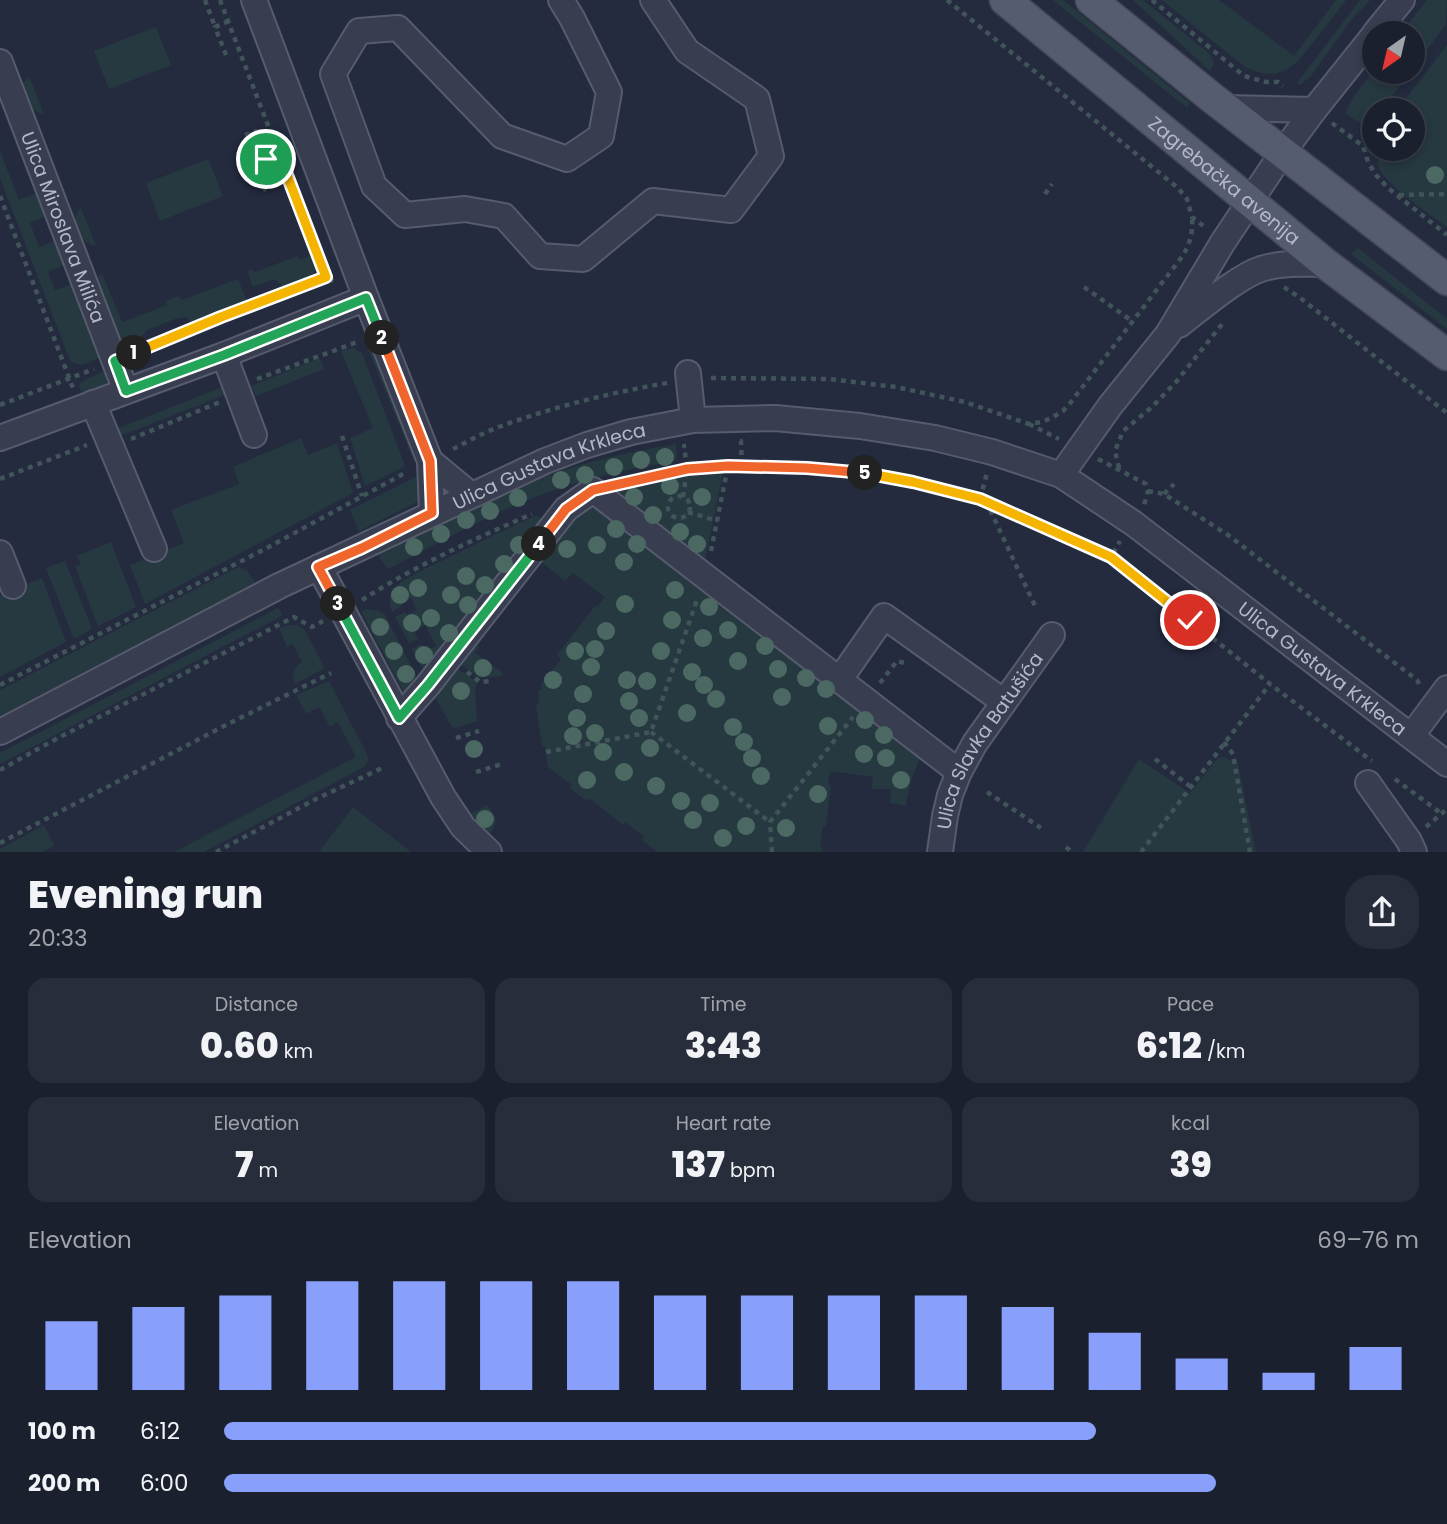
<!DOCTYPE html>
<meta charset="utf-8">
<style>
:root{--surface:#1b202f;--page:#282d3b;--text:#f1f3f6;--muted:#a0a3aa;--line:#393e4b;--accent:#88a0fb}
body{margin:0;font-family:Poppins,sans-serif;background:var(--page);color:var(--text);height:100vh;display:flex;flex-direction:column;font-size:26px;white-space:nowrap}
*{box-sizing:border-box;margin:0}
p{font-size:23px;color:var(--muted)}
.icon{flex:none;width:38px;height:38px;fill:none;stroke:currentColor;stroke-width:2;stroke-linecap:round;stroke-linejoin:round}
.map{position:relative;height:852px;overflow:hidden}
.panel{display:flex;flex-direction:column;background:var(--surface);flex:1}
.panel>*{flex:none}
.needle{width:46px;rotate:214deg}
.fabs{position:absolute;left:1362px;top:21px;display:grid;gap:14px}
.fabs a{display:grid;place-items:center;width:63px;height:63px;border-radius:50%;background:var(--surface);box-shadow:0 4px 10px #0003,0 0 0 2px var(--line);font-size:35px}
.pin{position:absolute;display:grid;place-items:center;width:60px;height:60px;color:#fff;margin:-30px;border:4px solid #fff;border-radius:50%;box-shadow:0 2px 7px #0007}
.km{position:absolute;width:35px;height:35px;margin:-18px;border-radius:50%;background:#222;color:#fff;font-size:19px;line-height:35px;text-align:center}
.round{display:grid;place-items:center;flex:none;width:74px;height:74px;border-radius:28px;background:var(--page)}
.head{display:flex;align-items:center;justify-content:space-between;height:119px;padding:0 28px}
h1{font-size:38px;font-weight:800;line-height:52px}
.metrics{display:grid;grid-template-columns:repeat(3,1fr);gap:10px;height:119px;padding:7px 28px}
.metrics div{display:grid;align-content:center;border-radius:18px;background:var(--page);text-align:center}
.metrics b{font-size:35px;font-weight:800}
.metrics small{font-size:19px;font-weight:400}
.metrics p{font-size:19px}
.chart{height:196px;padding:14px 28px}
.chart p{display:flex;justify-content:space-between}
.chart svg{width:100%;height:126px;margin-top:7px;stroke:var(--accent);stroke-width:6}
ul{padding:0 28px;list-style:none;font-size:23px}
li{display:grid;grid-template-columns:112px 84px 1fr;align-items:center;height:52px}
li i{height:18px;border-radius:9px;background:var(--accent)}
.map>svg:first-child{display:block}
</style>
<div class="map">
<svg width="1447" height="852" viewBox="0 0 1447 852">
<rect width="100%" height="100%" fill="#242b3f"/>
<!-- green -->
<g fill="#263840">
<path d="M1053,0H1063L1078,12L1190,103L1187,108Z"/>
<path d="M1133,0H1143L1210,54L1214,63L1210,71Z"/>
<path d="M1162,0H1219L1294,56L1336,0H1346C1336,13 1326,27 1315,40C1295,67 1280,84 1245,67Z"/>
<path d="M1360,0H1370L1351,20L1311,76L1300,85L1297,83Z"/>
<path d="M1427,0H1447L1446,24L1412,70V33H1401Z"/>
<path d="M156,27L171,65L109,89L94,51Z"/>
<path d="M1447,45V227C1430,214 1390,188 1380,170C1377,164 1376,156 1375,149H1412V110H1397Z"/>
<path d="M1374,70V72H1411L1381,110H1374L1372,121C1362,128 1355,120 1346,113V111L1354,96Z"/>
<path d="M29,76L44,114C26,109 27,102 22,86Z"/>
<path d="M0,151L19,200L37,193L46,216L30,223L39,247L55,241L64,265L48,272L55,290L72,284L100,358C89,362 77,370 69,358L0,178Z"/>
<path d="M208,159L223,196L160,221L146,183Z"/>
<path d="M81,208L96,246C77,241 67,224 81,208Z"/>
<path d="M1358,248L1447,319V329L1351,254Z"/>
<path d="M312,255L317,268L312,276L284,287L274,279L253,287L247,271L253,269L255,272L297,256L299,260Z"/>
<path d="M102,273L122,322L167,305L166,301L179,296L182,300L238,279L247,302L192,323L186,317L175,319L147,330L137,343L124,348L98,284V277Z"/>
<path d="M373,340L419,459L414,461L368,349L370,342Z"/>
<path d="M353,348L362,353L404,463V467L365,486L350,438L373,428L341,351Z"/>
<path d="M320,358L324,369L256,396L251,386Z"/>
<path d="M104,371L107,378L105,387L84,398L79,386L81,382Z"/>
<path d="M227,385L230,393L118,437L116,429Z"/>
<path d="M301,438L308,455L337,443L353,493L145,604L130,565L184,543L171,510L239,484L233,467Z"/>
<path d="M676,444L677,458L674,462C628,468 581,480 538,496C486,516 437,544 388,569L378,556C420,535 461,512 504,492C558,468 618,454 676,444Z"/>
<path d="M426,472L421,500L359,531L350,510Z"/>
<path d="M723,473L701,580L922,754C914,771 908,788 906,806L890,803L891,789H872L873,777L830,771L828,784L831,785L826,826H823L820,847L823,848L822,852H658L642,840L644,837L625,822L623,825L589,798L586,801L570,788L572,785L548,767L545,746H542L536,704L539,703L538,691L541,690V684L561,659L557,655L595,606L597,607L605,597L573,573L565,581L535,557L568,515L610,492L681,477Z"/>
<path d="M535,516H538L545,520L427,678L412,649L421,644L426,651L436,646L425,625L414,631L418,639L409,643L395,617L405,612L407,615L417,610L411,598L401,603L402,606L392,612C390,605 388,598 392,591C399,580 425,569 437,563C470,547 502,531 535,516Z"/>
<path d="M111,542L136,607L98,626L75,566L81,564L77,556Z"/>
<path d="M65,561L92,629L74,639L46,568Z"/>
<path d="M238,567L246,570L256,583L0,716V690Z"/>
<path d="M42,578L66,642L0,677V595Z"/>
<path d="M278,608L282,613L280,617L0,764V753Z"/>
<path d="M368,609L379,611L385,615L416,675L417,680L405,695L361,611Z"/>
<path d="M290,625H297L304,629L325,668L295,684C291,674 293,668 302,662L293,644L287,647L279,628Z"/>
<path d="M472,641L479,647L475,653L502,672V676L479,678L459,663Z"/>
<path d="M455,667L478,683L475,687L477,721L455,728L452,727L434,695Z"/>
<path d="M329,681L367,754C369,760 368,763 364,767L204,852H174L356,757L338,722L330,727L319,707L306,714L296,695Z"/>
<path d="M1222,757L1228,759L1238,764L1256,852H1083L1139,759L1190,793L1217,759Z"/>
<path d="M487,805C497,817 499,822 489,835L471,814Z"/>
<path d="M353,807L411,852H319Z"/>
<path d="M44,825L54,845L43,852H0V849Z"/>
</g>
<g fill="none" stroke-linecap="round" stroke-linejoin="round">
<!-- minor casing -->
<g stroke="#565b6d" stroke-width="28">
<g id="minor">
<path d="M254,0L366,298L430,461L432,513"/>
<path d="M561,0L572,18L609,92L601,136L567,159L502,136L398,28L359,31L333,74L374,186L405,215L465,209L504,216L540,256L583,259L653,201L731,210L771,156L757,99L687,51L653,0"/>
<path d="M1375,33L1402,0"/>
<path id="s1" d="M0,62L126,391"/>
<path d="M1227,108L1314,110"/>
<path d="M1179,325C1200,309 1237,277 1261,269C1282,262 1304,264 1326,264"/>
<path d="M224,355L254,435"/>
<path d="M688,373L693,420"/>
<path d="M93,403L154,549"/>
<path d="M0,438L224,355L366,298"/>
<path d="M430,461L471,495"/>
<path d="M1061,475L1110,406L1168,334L1223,242L1283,152L1314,110L1374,35"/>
<path d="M0,553L13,586"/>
<path d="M319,567L443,797L463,827L489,852"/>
<path d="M840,679L884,616L1004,702"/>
<path d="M399,718L428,685L566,509L593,490L959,772"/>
<path id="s2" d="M0,732L279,586L545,461L587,445L631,432L693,420L775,418L860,426L935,438L992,452L1061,475L1133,523L1447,764"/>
<path d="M1412,735L1447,688"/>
<path d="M1368,783L1409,841L1414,852"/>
<path id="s3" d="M940,852L945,816L950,795L959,772L975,743L1052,635"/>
</g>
</g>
<!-- major casing -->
<g stroke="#414658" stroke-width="33">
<g id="major">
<path id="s4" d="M1005,0L1326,264L1447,355"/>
<path d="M1091,0L1211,97L1447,280"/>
</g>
</g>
<!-- path -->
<g stroke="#41545a" stroke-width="4.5" stroke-dasharray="5 5" stroke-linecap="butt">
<path d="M205,0L215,27"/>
<path d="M220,0L326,277L335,282"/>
<path d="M947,0L1178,188L1187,199L1192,217L1206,228"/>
<path d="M1152,0L1244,76L1266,82H1278L1283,86"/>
<path d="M226,55L215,27L229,21"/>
<path d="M1332,123L1363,146L1368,162L1376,175L1388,188L1447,235"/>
<path d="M245,135L256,131L276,185L263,190"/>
<path d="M1045,194L1052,184"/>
<path d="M1399,195L1447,194"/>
<path d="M0,196L73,388"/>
<path d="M1084,287L1132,321"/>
<path d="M1284,287L1299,297L1447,413"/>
<path d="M134,353L221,317L326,277"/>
<path d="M711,378L829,379L896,387L965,402L1029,424L1042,422L1053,417L1063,411L1071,402L1181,258C1190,245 1193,233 1192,217"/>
<path d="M257,379L360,341"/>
<path d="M0,405L94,369"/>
<path d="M1029,424L1059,439"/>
<path d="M342,436L362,496"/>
<path d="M131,439L220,402"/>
<path d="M740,441H741L742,467"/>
<path d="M453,449C467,442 481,434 496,428C552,407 609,393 667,383"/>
<path d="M1098,459L1146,484L1148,491L1144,505"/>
<path d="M1119,468L1115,451L1123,431L1152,407L1176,382L1223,323"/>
<path d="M0,479L87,445"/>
<path d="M623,484L687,469L728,466L854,471L913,482L980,499L1111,557L1120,541"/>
<path d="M1148,491L1164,494L1228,535L1417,680L1421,687"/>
<path d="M1164,494L1174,484"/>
<circle cx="679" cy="507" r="11"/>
<path d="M683,497L687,469L684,446H686"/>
<path d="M980,499L987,473"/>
<path d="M986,501L1036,608"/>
<path d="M688,512L717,521"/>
<path d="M711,551L728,466"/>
<path d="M1111,557L1270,684L1372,761"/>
<path d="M362,600C415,566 474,539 532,514"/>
<path d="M467,672L480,682L491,681"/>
<path d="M880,683L897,661L909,664"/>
<path d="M0,685L263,550L407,472"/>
<path d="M651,732L770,822"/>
<path d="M456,738L479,731"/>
<path d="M1224,742L1233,754L1250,852"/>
<path d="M546,752L651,732L697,600"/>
<path d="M1155,759L1191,787"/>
<path d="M0,770L56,739L294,617L312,627L323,621"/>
<path d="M476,772L502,764"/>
<path d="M1395,779L1442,814"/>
<path d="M987,792L1041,828"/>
<path d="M1426,827L1447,809"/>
<path d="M0,843L224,726L331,673"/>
<path d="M1066,847L1072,852"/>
<path d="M216,852L316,799L382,768"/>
<path d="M772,852L770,822L853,717"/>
<path d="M1141,852L1270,684"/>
</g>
<!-- minor -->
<use href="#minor" stroke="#383d4f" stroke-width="24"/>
<!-- major -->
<use href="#major" stroke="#565c6f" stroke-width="30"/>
</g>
<!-- trees -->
<g fill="#4b6962">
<circle cx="1435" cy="175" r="9"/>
<circle cx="665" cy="457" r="9"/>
<circle cx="641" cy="460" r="9"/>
<circle cx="614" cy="467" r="9"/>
<circle cx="585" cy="475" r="9"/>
<circle cx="561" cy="480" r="9"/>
<circle cx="670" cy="486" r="9"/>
<circle cx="634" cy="497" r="9"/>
<circle cx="702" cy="497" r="9"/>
<circle cx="518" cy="498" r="9"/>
<circle cx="490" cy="511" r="9"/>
<circle cx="653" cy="515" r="9"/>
<circle cx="466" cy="520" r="9"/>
<circle cx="616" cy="529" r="9"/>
<circle cx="680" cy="532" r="9"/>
<circle cx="441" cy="534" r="9"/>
<circle cx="637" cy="544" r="9"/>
<circle cx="697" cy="544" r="9"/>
<circle cx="519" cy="545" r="9"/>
<circle cx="597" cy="545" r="9"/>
<circle cx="414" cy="547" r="9"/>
<circle cx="567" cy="549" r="9"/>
<circle cx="624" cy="562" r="9"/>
<circle cx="504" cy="564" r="9"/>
<circle cx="466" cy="576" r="9"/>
<circle cx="485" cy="585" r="9"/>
<circle cx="418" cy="588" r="9"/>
<circle cx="675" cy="590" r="9"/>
<circle cx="400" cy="595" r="9"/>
<circle cx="451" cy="595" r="9"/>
<circle cx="625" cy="604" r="9"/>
<circle cx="468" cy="605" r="9"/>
<circle cx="709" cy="607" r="9"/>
<circle cx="431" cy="618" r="9"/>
<circle cx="672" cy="620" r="9"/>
<circle cx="412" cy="623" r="9"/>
<circle cx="380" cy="627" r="9"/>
<circle cx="728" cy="630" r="9"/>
<circle cx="606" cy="631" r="9"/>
<circle cx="449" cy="633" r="9"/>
<circle cx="703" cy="638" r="9"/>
<circle cx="765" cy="646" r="9"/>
<circle cx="595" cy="649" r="9"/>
<circle cx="394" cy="651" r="9"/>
<circle cx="575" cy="651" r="9"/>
<circle cx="661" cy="651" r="9"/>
<circle cx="424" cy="655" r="9"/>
<circle cx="738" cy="661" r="9"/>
<circle cx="591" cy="667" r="9"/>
<circle cx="483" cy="668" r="9"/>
<circle cx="778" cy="669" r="9"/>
<circle cx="692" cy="672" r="9"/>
<circle cx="406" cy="674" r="9"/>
<circle cx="806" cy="678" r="9"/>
<circle cx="553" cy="680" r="9"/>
<circle cx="627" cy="680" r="9"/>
<circle cx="647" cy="681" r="9"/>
<circle cx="704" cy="685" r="9"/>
<circle cx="826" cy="689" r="9"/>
<circle cx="461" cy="691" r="9"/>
<circle cx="583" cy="694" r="9"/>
<circle cx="782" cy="697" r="9"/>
<circle cx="716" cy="699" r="9"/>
<circle cx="629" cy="701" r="9"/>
<circle cx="687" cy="713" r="9"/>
<circle cx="577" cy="718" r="9"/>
<circle cx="639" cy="718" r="9"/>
<circle cx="865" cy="720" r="9"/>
<circle cx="828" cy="726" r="9"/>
<circle cx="733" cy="727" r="9"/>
<circle cx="595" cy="733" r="9"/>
<circle cx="884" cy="735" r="9"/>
<circle cx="573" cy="736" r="9"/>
<circle cx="744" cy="742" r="9"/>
<circle cx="650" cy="748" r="9"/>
<circle cx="474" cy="749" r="9"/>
<circle cx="603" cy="752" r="9"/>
<circle cx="864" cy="754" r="9"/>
<circle cx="752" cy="758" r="9"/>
<circle cx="886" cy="758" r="9"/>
<circle cx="624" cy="772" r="9"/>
<circle cx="761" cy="776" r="9"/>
<circle cx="587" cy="780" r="9"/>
<circle cx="901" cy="780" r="9"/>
<circle cx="656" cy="786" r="9"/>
<circle cx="818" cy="794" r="9"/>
<circle cx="681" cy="801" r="9"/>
<circle cx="710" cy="803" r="9"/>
<circle cx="485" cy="819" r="9"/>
<circle cx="693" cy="820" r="9"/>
<circle cx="746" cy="826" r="9"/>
<circle cx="786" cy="828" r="9"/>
<circle cx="723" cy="838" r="9"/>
</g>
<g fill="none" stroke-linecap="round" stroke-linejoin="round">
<!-- split-1 casing -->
<g stroke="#fff" stroke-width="14">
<path id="split-1" d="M134,353L221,317L326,277L279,154L266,159"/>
</g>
<!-- split-2 casing -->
<g stroke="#fff" stroke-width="14">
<path id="split-2" d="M134,353L115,361L126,391L224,355L366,298L382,338"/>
</g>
<!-- split-3 casing -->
<g stroke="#fff" stroke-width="14">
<path id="split-3" d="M338,604L318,567L362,548L432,513L430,461L382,338"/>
</g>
<!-- split-4 casing -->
<g stroke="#fff" stroke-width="14">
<path id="split-4" d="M338,604L399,718L428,685L539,544"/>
</g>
<!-- split-5 casing -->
<g stroke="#fff" stroke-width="14">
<path id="split-5" d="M539,544L566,509L593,490L687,469L728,466L807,468L865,473"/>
</g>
<!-- split-6 casing -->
<g stroke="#fff" stroke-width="14">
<path id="split-6" d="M865,473L913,482L980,499L1111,557L1190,620"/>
</g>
<!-- split-1 -->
<use href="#split-1" stroke="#f5b400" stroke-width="9"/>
<!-- split-2 -->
<use href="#split-2" stroke="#22a559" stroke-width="9"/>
<!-- split-3 -->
<use href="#split-3" stroke="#f0652b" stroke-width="9"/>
<!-- split-4 -->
<use href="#split-4" stroke="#22a559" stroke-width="9"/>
<!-- split-5 -->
<use href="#split-5" stroke="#f0652b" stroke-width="9"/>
<!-- split-6 -->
<use href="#split-6" stroke="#f5b400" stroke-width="9"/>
</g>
<g text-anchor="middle" stroke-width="5" stroke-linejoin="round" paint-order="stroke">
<!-- street labels -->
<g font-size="19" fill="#b4b9ca" stroke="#1d2234">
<text dy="7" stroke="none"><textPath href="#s4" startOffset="284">Zagrebačka avenija</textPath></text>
<text dy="7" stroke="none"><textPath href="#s1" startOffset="177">Ulica Miroslava Milića</textPath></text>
<text dy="7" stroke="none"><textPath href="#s2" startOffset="611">Ulica Gustava Krkleca</textPath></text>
<text dy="7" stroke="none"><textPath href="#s2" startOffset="1463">Ulica Gustava Krkleca</textPath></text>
<text dy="7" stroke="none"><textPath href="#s3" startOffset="124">Ulica Slavka Batušića</textPath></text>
</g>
</g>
</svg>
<div class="fabs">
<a><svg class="needle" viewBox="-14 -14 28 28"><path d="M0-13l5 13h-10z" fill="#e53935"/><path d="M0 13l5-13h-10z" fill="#a0a3aa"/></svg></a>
<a><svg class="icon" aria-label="locate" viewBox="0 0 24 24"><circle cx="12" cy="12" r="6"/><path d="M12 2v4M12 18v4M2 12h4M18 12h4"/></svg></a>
</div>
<div class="pin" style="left:266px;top:159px;background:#1e9e55"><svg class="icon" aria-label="arrive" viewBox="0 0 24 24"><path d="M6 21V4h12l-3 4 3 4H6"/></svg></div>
<div class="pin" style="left:1190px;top:620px;background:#d93025"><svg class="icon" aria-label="check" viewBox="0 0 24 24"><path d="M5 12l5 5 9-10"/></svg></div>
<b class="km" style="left:134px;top:353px">1</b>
<b class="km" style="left:382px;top:338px">2</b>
<b class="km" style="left:338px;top:604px">3</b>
<b class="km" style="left:539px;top:544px">4</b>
<b class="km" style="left:865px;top:473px">5</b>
</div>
<section class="panel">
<div class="head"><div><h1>Evening run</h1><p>20:33</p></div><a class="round"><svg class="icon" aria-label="share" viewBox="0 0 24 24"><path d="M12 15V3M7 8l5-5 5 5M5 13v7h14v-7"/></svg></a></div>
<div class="metrics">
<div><p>Distance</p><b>0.60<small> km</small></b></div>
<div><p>Time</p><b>3:43</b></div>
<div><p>Pace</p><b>6:12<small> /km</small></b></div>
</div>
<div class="metrics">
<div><p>Elevation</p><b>7<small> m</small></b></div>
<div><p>Heart rate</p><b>137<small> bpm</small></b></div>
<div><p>kcal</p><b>39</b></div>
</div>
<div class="chart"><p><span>Elevation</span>69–76 m</p>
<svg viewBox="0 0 160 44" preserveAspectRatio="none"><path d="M5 44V20M15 44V15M25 44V11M35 44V6M45 44V6M55 44V6M65 44V6M75 44V11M85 44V11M95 44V11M105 44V11M115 44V15M125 44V24M135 44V33M145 44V38M155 44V29"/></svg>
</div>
<ul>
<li><b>100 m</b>6:12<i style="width:73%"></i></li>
<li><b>200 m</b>6:00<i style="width:83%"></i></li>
</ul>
</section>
